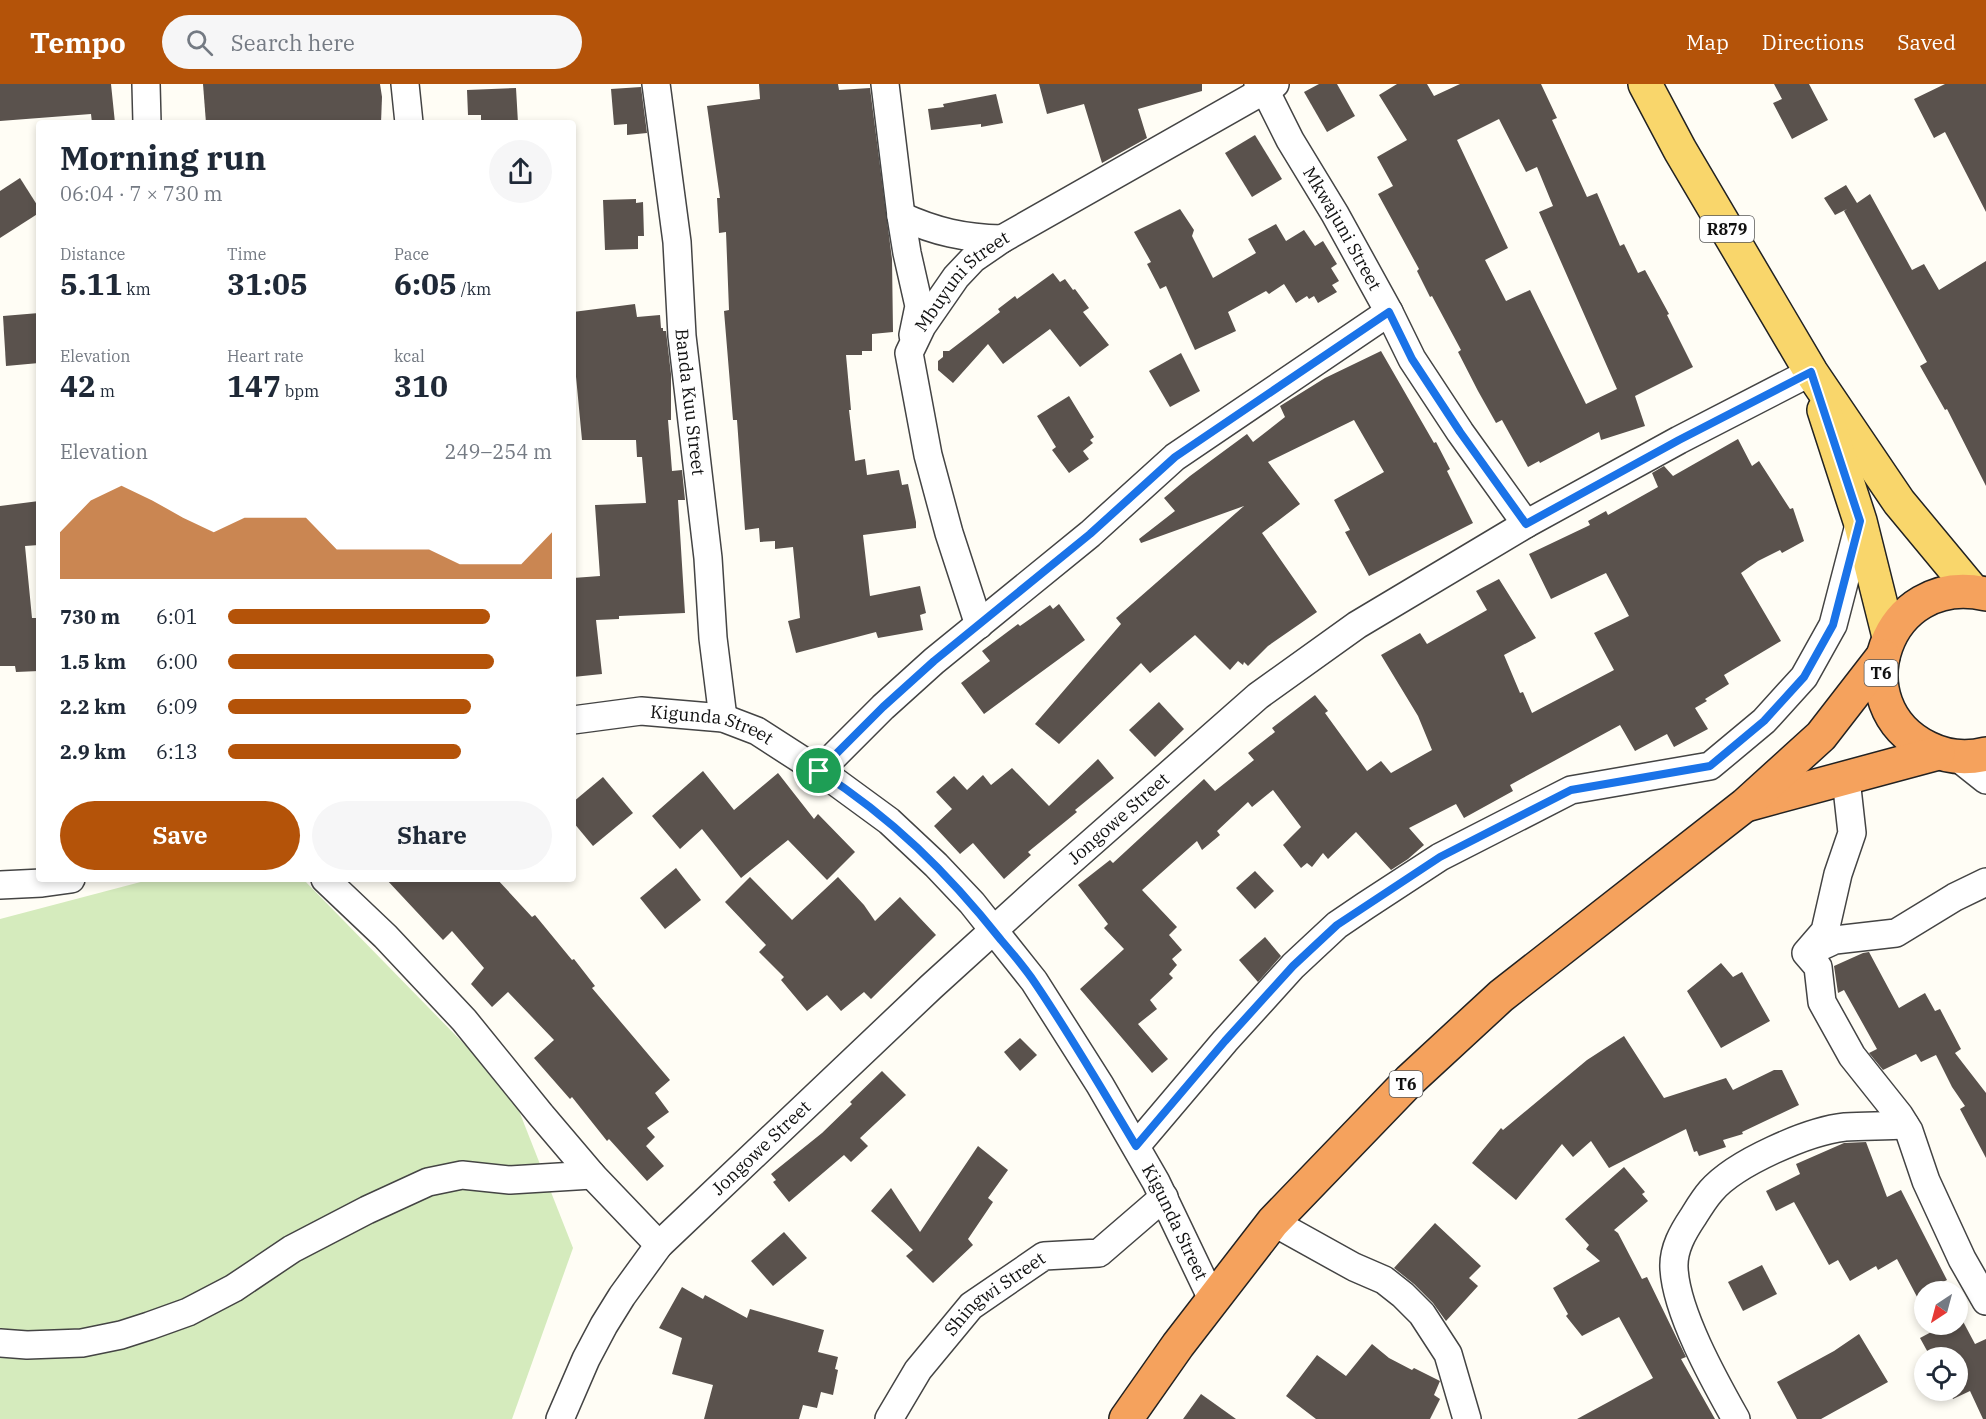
<!DOCTYPE html>
<meta charset="utf-8">
<style>
:root{--surface:#fff;--page:#f6f6f7;--text:#1f2937;--muted:#747a83;--accent:#b45309}
body{margin:0;font-family:"IBM Plex Serif",serif;background:var(--page);color:var(--text);height:100vh;display:flex;flex-direction:column;font-size:22px;white-space:nowrap}
*{box-sizing:border-box;margin:0}
p{font-size:20px;color:var(--muted)}
.icon{flex:none;width:33px;height:33px;fill:none;stroke:currentColor;stroke-width:2;stroke-linecap:round;stroke-linejoin:round}
.map{position:relative;flex:1;overflow:hidden}
.sheet{position:absolute;left:36px;top:36px;width:540px;height:762px;display:flex;flex-direction:column;background:var(--surface);border-radius:6px;box-shadow:0 3px 9px #0003}
.sheet>*{flex:none}
.needle{width:39px;rotate:216deg}
.fabs{position:absolute;left:1914px;top:1197px;display:grid;gap:12px}
.fabs a{display:grid;place-items:center;width:54px;height:54px;border-radius:50%;background:var(--surface);box-shadow:0 3px 9px #0003;font-size:30px}
.pin{position:absolute;display:grid;place-items:center;width:51px;height:51px;color:#fff;margin:-26px;border:3px solid #fff;border-radius:50%;box-shadow:0 2px 6px #0007}
.round{display:grid;place-items:center;flex:none;width:63px;height:63px;border-radius:32px;background:var(--page)}
.head{display:flex;align-items:center;justify-content:space-between;height:102px;padding:0 24px}
h1{font-size:33px;font-weight:700;line-height:45px}
.metrics{display:grid;grid-template-columns:repeat(3,1fr);gap:9px;height:102px;padding:6px 24px}
.metrics div{display:grid;align-content:center}
.metrics b{font-size:30px;font-weight:700}
.metrics small{font-size:16px;font-weight:400}
.metrics p{font-size:16px}
.chart{height:168px;padding:12px 24px}
.chart p{display:flex;justify-content:space-between}
.chart svg{width:100%;height:108px;margin-top:6px;fill:var(--accent);opacity:.7}
.primary-button{display:flex;gap:12px;margin-top:auto;padding:12px 24px}
.primary-button a{flex:1;height:69px;border-radius:36px;background:var(--accent);color:#fff;font-size:24px;font-weight:700;line-height:69px;text-align:center}
.primary-button a+a{background:var(--page);color:var(--text)}
ul{padding:0 24px;list-style:none;font-size:20px}
li{display:grid;grid-template-columns:96px 72px 1fr;align-items:center;height:45px}
li i{height:15px;border-radius:8px;background:var(--accent)}
header{display:flex;align-items:center;gap:36px;box-sizing:border-box;height:84px;padding:0 30px;background:var(--accent);color:#fff}
header strong{font-size:28px}
nav{display:flex;gap:33px;margin-inline-start:auto;font-size:21px}
.search{width:420px;height:54px;background:var(--page);display:flex;align-items:center;gap:15px;box-sizing:border-box;padding:0 21px;border-radius:33px;color:var(--muted);font-size:22px}
.map>svg:first-child{display:block}
</style>
<header>
<strong>Tempo</strong>
<div class="search"><svg class="icon" aria-label="search" viewBox="0 0 24 24"><circle cx="10" cy="10" r="6"/><path d="M15 15l6 6"/></svg>Search here</div>
<nav><a>Map</a><a>Directions</a><a>Saved</a></nav>
</header>
<div class="map">
<svg width="1986" height="1335" viewBox="0 0 1986 1335">
<rect width="100%" height="100%" fill="#fffdf5"/>
<!-- green -->
<path fill="#d5ebbd" d="M152,795H303L512,1009L573,1164L512,1335H0V835Z"/>
<!-- building -->
<g fill="#5a524d" fill-rule="evenodd">
<path d="M0,0H111L115,39H92L91,30L0,37Z"/>
<path d="M203,0H380L382,13L381,39H206Z"/>
<path d="M759,0H838L839,6L870,4L892,175L893,248L872,250V267H862V271H846L851,326H849L855,377L865,375L867,391L899,386L902,401L908,400L916,438V444L863,451L870,512L920,502L926,529L920,531L923,546L878,554L876,548L796,569L788,537L800,534L793,463L775,465V457L760,458L759,444L745,446L737,336H733L724,227L729,226L726,148L719,149L717,114H720L707,22L760,15Z"/>
<path d="M1039,0H1202V7L1138,25L1147,54L1102,79L1084,20L1047,30Z"/>
<path d="M1319,0H1337L1355,32L1327,48L1304,8Z"/>
<path d="M1397,0H1427L1434,12L1460,0H1541L1557,34L1552,36L1587,113L1597,109L1620,162L1624,160L1638,189L1645,186L1669,230L1667,231L1693,283L1635,312L1645,342L1601,356L1599,348L1540,379L1539,377L1528,383L1502,336L1496,339L1478,307L1458,268L1461,266L1432,212L1430,213L1417,187L1419,185L1378,110L1393,102L1377,73L1407,56L1379,11ZM1499,35L1526,88L1537,83L1553,122L1539,128L1617,305L1586,320L1530,206L1506,217L1485,176L1508,164L1457,56Z"/>
<path d="M1774,0H1809L1828,36L1792,55L1773,19L1782,15Z"/>
<path d="M1945,0H1986V128L1945,48L1934,54L1914,15Z"/>
<path d="M641,3L647,49L627,51V40L614,41L611,5Z"/>
<path d="M516,4L518,39H481V31H468L467,6Z"/>
<path d="M996,10L1003,39L981,43V40L931,46L928,25L944,23L943,20Z"/>
<path d="M1255,51L1282,95L1252,113L1225,69Z"/>
<path d="M20,94L39,124V129L0,154V107Z"/>
<path d="M1846,101L1857,119L1870,110L1912,186L1924,180L1939,206L1986,177V402L1947,325L1945,326L1920,282L1927,278L1844,127L1847,125L1835,131L1824,114Z"/>
<path d="M636,115V119L643,118L644,152H638V165L605,166L603,116Z"/>
<path d="M1180,125L1194,146L1192,152L1213,194L1256,169L1248,155L1276,140L1286,157L1304,146L1315,162L1323,157L1337,180L1331,184L1339,197L1332,201L1337,208L1318,219L1314,212L1309,215L1307,212L1296,219L1284,200L1269,210L1266,207L1228,228L1236,247L1195,266L1166,202L1160,205L1147,180L1151,178L1134,148Z"/>
<path d="M1053,189L1060,198L1065,195L1073,206L1075,205L1089,224L1083,228L1109,261L1080,283L1050,245L1003,280L988,260L953,299L938,286V277L943,273V267H949L1000,228L998,225L1015,212L1017,215Z"/>
<path d="M635,220L637,233L660,231L661,244H663V247H666L671,290V336H668L672,387L682,386L685,416H678L685,529L619,532V535L596,536L602,590L573,593V494L600,492L595,421L646,419L642,373H637L636,356H582L573,261V228Z"/>
<path d="M39,229V279L6,282L3,232Z"/>
<path d="M1381,267L1434,359L1436,358L1450,385L1447,387L1473,439L1369,492L1345,448L1350,446L1334,416L1384,388L1354,336L1268,378L1300,420L1262,449L1317,528L1268,562L1248,582L1244,578L1243,581L1238,577L1230,586L1195,551L1150,589L1141,579L1059,660L1035,640L1121,540L1116,534L1244,422L1141,459L1139,455L1175,427L1164,414L1190,392L1247,350L1253,358L1285,333L1280,322L1325,294Z"/>
<path d="M1181,269L1200,307L1170,323L1149,287Z"/>
<path d="M1069,312L1094,353L1090,356L1093,359L1083,367L1089,375L1069,389L1052,366L1056,363L1037,332Z"/>
<path d="M1738,355L1752,382L1759,377L1790,425L1793,424L1804,457L1782,469L1780,466L1758,477L1741,489L1781,557L1724,591L1729,600L1705,615L1707,617L1695,624L1708,645L1674,663L1667,650L1635,667L1620,641L1510,701L1513,707L1464,734L1456,720L1409,744L1424,761L1408,775L1391,786L1356,748L1328,775L1323,769L1312,783L1307,779L1301,784L1283,761L1301,743L1273,706L1252,723L1248,718L1217,747L1220,751L1202,766L1197,757L1142,806L1177,843L1169,851L1182,866L1172,875L1177,881L1169,890L1173,894L1150,916L1157,925L1138,940L1168,975L1152,989L1080,905L1124,865L1104,844L1108,840L1078,801L1110,776L1113,779L1204,695L1215,707L1254,676L1248,669L1275,648L1272,644L1315,611L1328,627L1325,629L1367,687L1381,677L1391,689L1432,666L1418,632L1381,571L1420,549L1427,560L1487,526L1476,507L1499,495L1536,554L1504,571L1520,609L1523,608L1532,629L1614,586L1594,549L1629,532L1606,489L1551,515L1529,470L1590,441L1588,437L1606,427L1608,431L1658,403L1652,389L1664,382L1673,392Z"/>
<path d="M39,417V461L25,462L32,534H39V587L16,588L15,582H0V422Z"/>
<path d="M1059,520L1085,556L984,630L961,599L990,577L982,567L1018,540L1020,542L1050,521L1053,525Z"/>
<path d="M1159,618L1184,645L1155,673L1129,646Z"/>
<path d="M1098,675L1114,694L1075,726L1077,728L1028,768L1031,771L1004,795L973,759L960,770L934,742L952,725L936,708L954,692L967,706L983,691L991,701L1012,684L1049,722Z"/>
<path d="M703,687L734,726L778,689L814,735L818,730L855,768L827,796L788,756L741,794L702,745L680,765L652,732Z"/>
<path d="M603,693L633,729L593,762L573,738V718Z"/>
<path d="M676,784L701,816L665,845L640,814Z"/>
<path d="M1255,787L1274,807L1255,825L1236,804Z"/>
<path d="M750,793L792,836L838,793L864,821L875,837L900,813L936,851L871,915L864,908L841,927L827,911L807,927L781,896L784,893L759,868L766,861L725,818Z"/>
<path d="M386,795H497L532,833L535,831L572,876L574,875L595,902L592,904L670,996L655,1009L669,1028L647,1044L655,1053L646,1062L664,1082L647,1097L609,1055L607,1057L572,1013L570,1015L534,974L554,956L508,908L492,923L471,900L484,884L452,847L443,856Z"/>
<path d="M1265,853L1281,872L1258,898L1239,876Z"/>
<path d="M1869,868L1899,924L1925,909L1935,927L1940,925L1961,965L1955,969L1986,1009V1074L1960,1025L1965,1022L1952,1003L1936,971L1921,978L1916,970L1883,986L1869,969L1877,965L1844,906L1838,909L1834,882L1863,869Z"/>
<path d="M1721,879L1733,893L1742,888L1770,937L1721,964L1687,907Z"/>
<path d="M1624,952L1664,1014L1726,994L1733,1006L1774,986H1782L1799,1021L1742,1048L1743,1050L1723,1056L1726,1063L1699,1072L1697,1067L1694,1068L1686,1045L1609,1084L1591,1057L1573,1073L1562,1060L1516,1116L1472,1079L1501,1044L1503,1046L1587,976Z"/>
<path d="M1020,954L1037,971L1020,987L1004,968Z"/>
<path d="M882,987L906,1011L860,1054L868,1062L851,1078L844,1071L789,1118L773,1098L776,1096L771,1090L822,1049L852,1020L850,1018Z"/>
<path d="M1866,1058L1887,1113L1901,1106L1947,1196L1941,1199L1946,1208H1924V1226L1897,1175L1878,1186L1876,1182L1850,1197L1838,1176L1829,1181L1794,1118L1776,1127L1766,1107L1800,1090L1796,1080L1844,1059Z"/>
<path d="M978,1062L1008,1086L988,1114L993,1118L968,1155L973,1161L933,1199L906,1172L913,1166L871,1127L891,1104L920,1148Z"/>
<path d="M1624,1083L1645,1108L1642,1110L1648,1117L1614,1146L1618,1149L1642,1195L1647,1193L1686,1273L1681,1275L1715,1335H1577L1653,1294L1619,1233L1582,1252L1566,1232L1568,1230L1553,1204L1600,1177L1586,1165L1589,1161L1565,1135Z"/>
<path d="M1435,1139L1481,1182L1469,1194L1478,1202L1446,1237L1433,1219L1414,1200L1394,1184Z"/>
<path d="M784,1148L807,1174L773,1202L751,1177Z"/>
<path d="M1762,1181L1777,1210L1743,1227L1728,1198Z"/>
<path d="M682,1203L703,1215L705,1211L747,1234L750,1225L824,1246L818,1268L838,1273L835,1285L838,1286L833,1311L821,1308L817,1324L803,1321L799,1335H704L713,1301L672,1290L682,1254L659,1244Z"/>
<path d="M1958,1228L1975,1260L1986,1255V1335H1983L1970,1307L1953,1315L1949,1306H1958V1274H1931L1920,1254L1935,1246L1932,1240H1958Z"/>
<path d="M1859,1250L1888,1298L1821,1335H1797L1777,1298L1834,1267Z"/>
<path d="M1372,1260L1389,1274L1412,1286L1414,1284L1440,1297L1434,1311L1440,1315L1430,1335H1316L1286,1312L1317,1271L1346,1292Z"/>
<path d="M1201,1310L1236,1335H1183Z"/>
</g>
<g fill="none" stroke-linecap="round" stroke-linejoin="round">
<!-- minor casing -->
<g stroke="#444" stroke-width="30">
<g id="minor">
<path d="M146,0L147,39"/>
<path d="M405,0L409,39"/>
<path id="s1" d="M656,0L677,158L682,252L708,474L713,554L723,634"/>
<path d="M885,0L901,132L907,169L919,222L913,251"/>
<path id="s2" d="M1258,0L1265,6L1290,56L1335,130L1389,228L1412,275L1460,348L1526,440"/>
<path d="M901,132C936,148 964,154 1002,155"/>
<path id="s3" d="M979,541L949,449L928,371L909,269L922,242L956,193L973,175L1002,155L1275,0"/>
<path id="s4" d="M573,636L641,627L723,634L757,647L833,696L889,737L936,781L972,819L1034,897L1100,1001L1156,1098L1213,1217"/>
<path d="M1957,673L1986,696"/>
<path d="M819,687L883,623L934,577L1090,450L1175,373L1389,228"/>
<path d="M1846,695L1852,749L1838,790L1825,847L1806,869L1818,883L1822,918L1852,972L1899,1031L1909,1047L1926,1097L1962,1175L1986,1217"/>
<path d="M325,795L385,852L464,936L541,1031L592,1091L659,1161"/>
<path d="M0,801L42,799L71,795"/>
<path d="M1809,868L1835,856L1896,849L1955,813L1986,798"/>
<path d="M1136,1062L1225,957L1293,882L1337,841L1365,822L1440,773L1571,706L1710,682L1764,637L1804,593L1833,541L1860,437"/>
<path d="M1273,1138L1354,1183L1384,1196L1403,1211L1422,1230L1448,1270L1467,1335"/>
<path d="M0,1259L27,1261L82,1259L121,1251L149,1242L188,1228L234,1204L292,1165L367,1126L428,1098L462,1091L510,1096L592,1091"/>
<path id="s5" d="M560,1335L586,1275L604,1241L622,1212L659,1161L931,903L1040,804L1258,612L1357,541L1526,440L1679,356L1811,288"/>
<path id="s6" d="M889,1335L918,1286L971,1222L1044,1172L1099,1169L1164,1113"/>
<path d="M1736,1335C1714,1296 1676,1228 1674,1184C1673,1165 1683,1148 1693,1133C1698,1125 1704,1115 1711,1107C1735,1079 1808,1047 1845,1043C1865,1042 1885,1042 1905,1041"/>
</g>
</g>
<!-- major casing -->
<g stroke="#222" stroke-width="36">
<g id="major">
<path d="M1645,0L1680,66L1811,288L1899,418L1972,506"/>
<path d="M1824,326L1860,437L1889,553"/>
</g>
</g>
<!-- highway casing -->
<g stroke="#222" stroke-width="36">
<g id="highway">
<path d="M1986,510C1885,487 1840,621 1928,664C1946,673 1966,675 1986,670"/>
<path d="M1749,720L1938,669"/>
<path d="M1126,1335L1178,1261L1273,1138L1410,996L1501,912L1745,721L1821,652L1883,572"/>
</g>
</g>
<!-- minor -->
<use href="#minor" stroke="#fff" stroke-width="27"/>
<!-- major -->
<use href="#major" stroke="#f9d66b" stroke-width="33"/>
<!-- highway -->
<use href="#highway" stroke="#f5a25d" stroke-width="33"/>
</g>
<g fill="none" stroke-linecap="round" stroke-linejoin="round">
<!-- route casing -->
<g stroke="#fff" stroke-width="12">
<path id="route" d="M1389,228L1412,275L1460,348L1526,440L1679,356L1811,288L1860,437L1833,541L1804,593L1764,637L1710,682L1571,706L1440,773L1337,841L1293,882L1225,957L1136,1062C1103,1007 1071,952 1035,899C1025,884 1013,870 1001,856C947,788 892,734 819,687L883,623L934,577L1090,450L1175,373Z"/>
</g>
<!-- route -->
<use href="#route" stroke="#1a73e8" stroke-width="8"/>
</g>
<g text-anchor="middle" stroke-width="6" stroke-linejoin="round" paint-order="stroke">
<!-- shield labels -->
<g fill="#fff" stroke="#585858" stroke-width="1.5">
<rect x="1700" y="132" width="54" height="26" rx="4.5"/>
<rect x="1864.5" y="576" width="33" height="26" rx="4.5"/>
<rect x="1389.5" y="987" width="33" height="26" rx="4.5"/>
</g>
<g font-size="16" font-weight="bold" fill="#111">
<text x="1727" y="151">R879</text>
<text x="1881" y="595">T6</text>
<text x="1406" y="1006">T6</text>
</g>
<!-- street labels -->
<g font-size="18" fill="#111" stroke="#fff">
<text dy="6" stroke="none"><textPath href="#s2" startOffset="168">Mkwajuni Street</textPath></text>
<text dy="6" stroke="none"><textPath href="#s3" startOffset="372">Mbuyuni Street</textPath></text>
<text dy="6" stroke="none"><textPath href="#s1" startOffset="320">Banda Kuu Street</textPath></text>
<text dy="6" stroke="none"><textPath href="#s4" startOffset="141">Kigunda Street</textPath></text>
<text dy="6" stroke="none"><textPath href="#s5" startOffset="828">Jongowe Street</textPath></text>
<text dy="6" stroke="none"><textPath href="#s5" startOffset="342">Jongowe Street</textPath></text>
<text dy="6" stroke="none"><textPath href="#s4" startOffset="843">Kigunda Street</textPath></text>
<text dy="6" stroke="none"><textPath href="#s6" startOffset="166">Shingwi Street</textPath></text>
</g>
</g>
</svg>
<div class="fabs">
<a><svg class="needle" viewBox="-14 -14 28 28"><path d="M0-13l5 13h-10z" fill="#e53935"/><path d="M0 13l5-13h-10z" fill="#747a83"/></svg></a>
<a><svg class="icon" aria-label="locate" viewBox="0 0 24 24"><circle cx="12" cy="12" r="6"/><path d="M12 2v4M12 18v4M2 12h4M18 12h4"/></svg></a>
</div>
<div class="pin" style="left:819px;top:687px;background:#1e9e55"><svg class="icon" aria-label="arrive" viewBox="0 0 24 24"><path d="M6 21V4h12l-3 4 3 4H6"/></svg></div>
<section class="sheet">
<div class="head"><div><h1>Morning run</h1><p>06:04 · 7 × 730 m</p></div><a class="round"><svg class="icon" aria-label="share" viewBox="0 0 24 24"><path d="M12 15V3M7 8l5-5 5 5M5 13v7h14v-7"/></svg></a></div>
<div class="metrics">
<div><p>Distance</p><b>5.11<small> km</small></b></div>
<div><p>Time</p><b>31:05</b></div>
<div><p>Pace</p><b>6:05<small> /km</small></b></div>
</div>
<div class="metrics">
<div><p>Elevation</p><b>42<small> m</small></b></div>
<div><p>Heart rate</p><b>147<small> bpm</small></b></div>
<div><p>kcal</p><b>310</b></div>
</div>
<div class="chart"><p><span>Elevation</span>249–254 m</p>
<svg viewBox="0 0 160 44" preserveAspectRatio="none"><path d="M0 44V25L10 12L20 6L30 12L40 19L50 25L60 19L70 19L80 19L90 32L100 32L110 32L120 32L130 38L140 38L150 38L160 25V44z"/></svg>
</div>
<ul>
<li><b>730 m</b>6:01<i style="width:81%"></i></li>
<li><b>1.5 km</b>6:00<i style="width:82%"></i></li>
<li><b>2.2 km</b>6:09<i style="width:75%"></i></li>
<li><b>2.9 km</b>6:13<i style="width:72%"></i></li>
</ul>
<div class="primary-button"><a>Save</a><a>Share</a></div>
</section>
</div>
